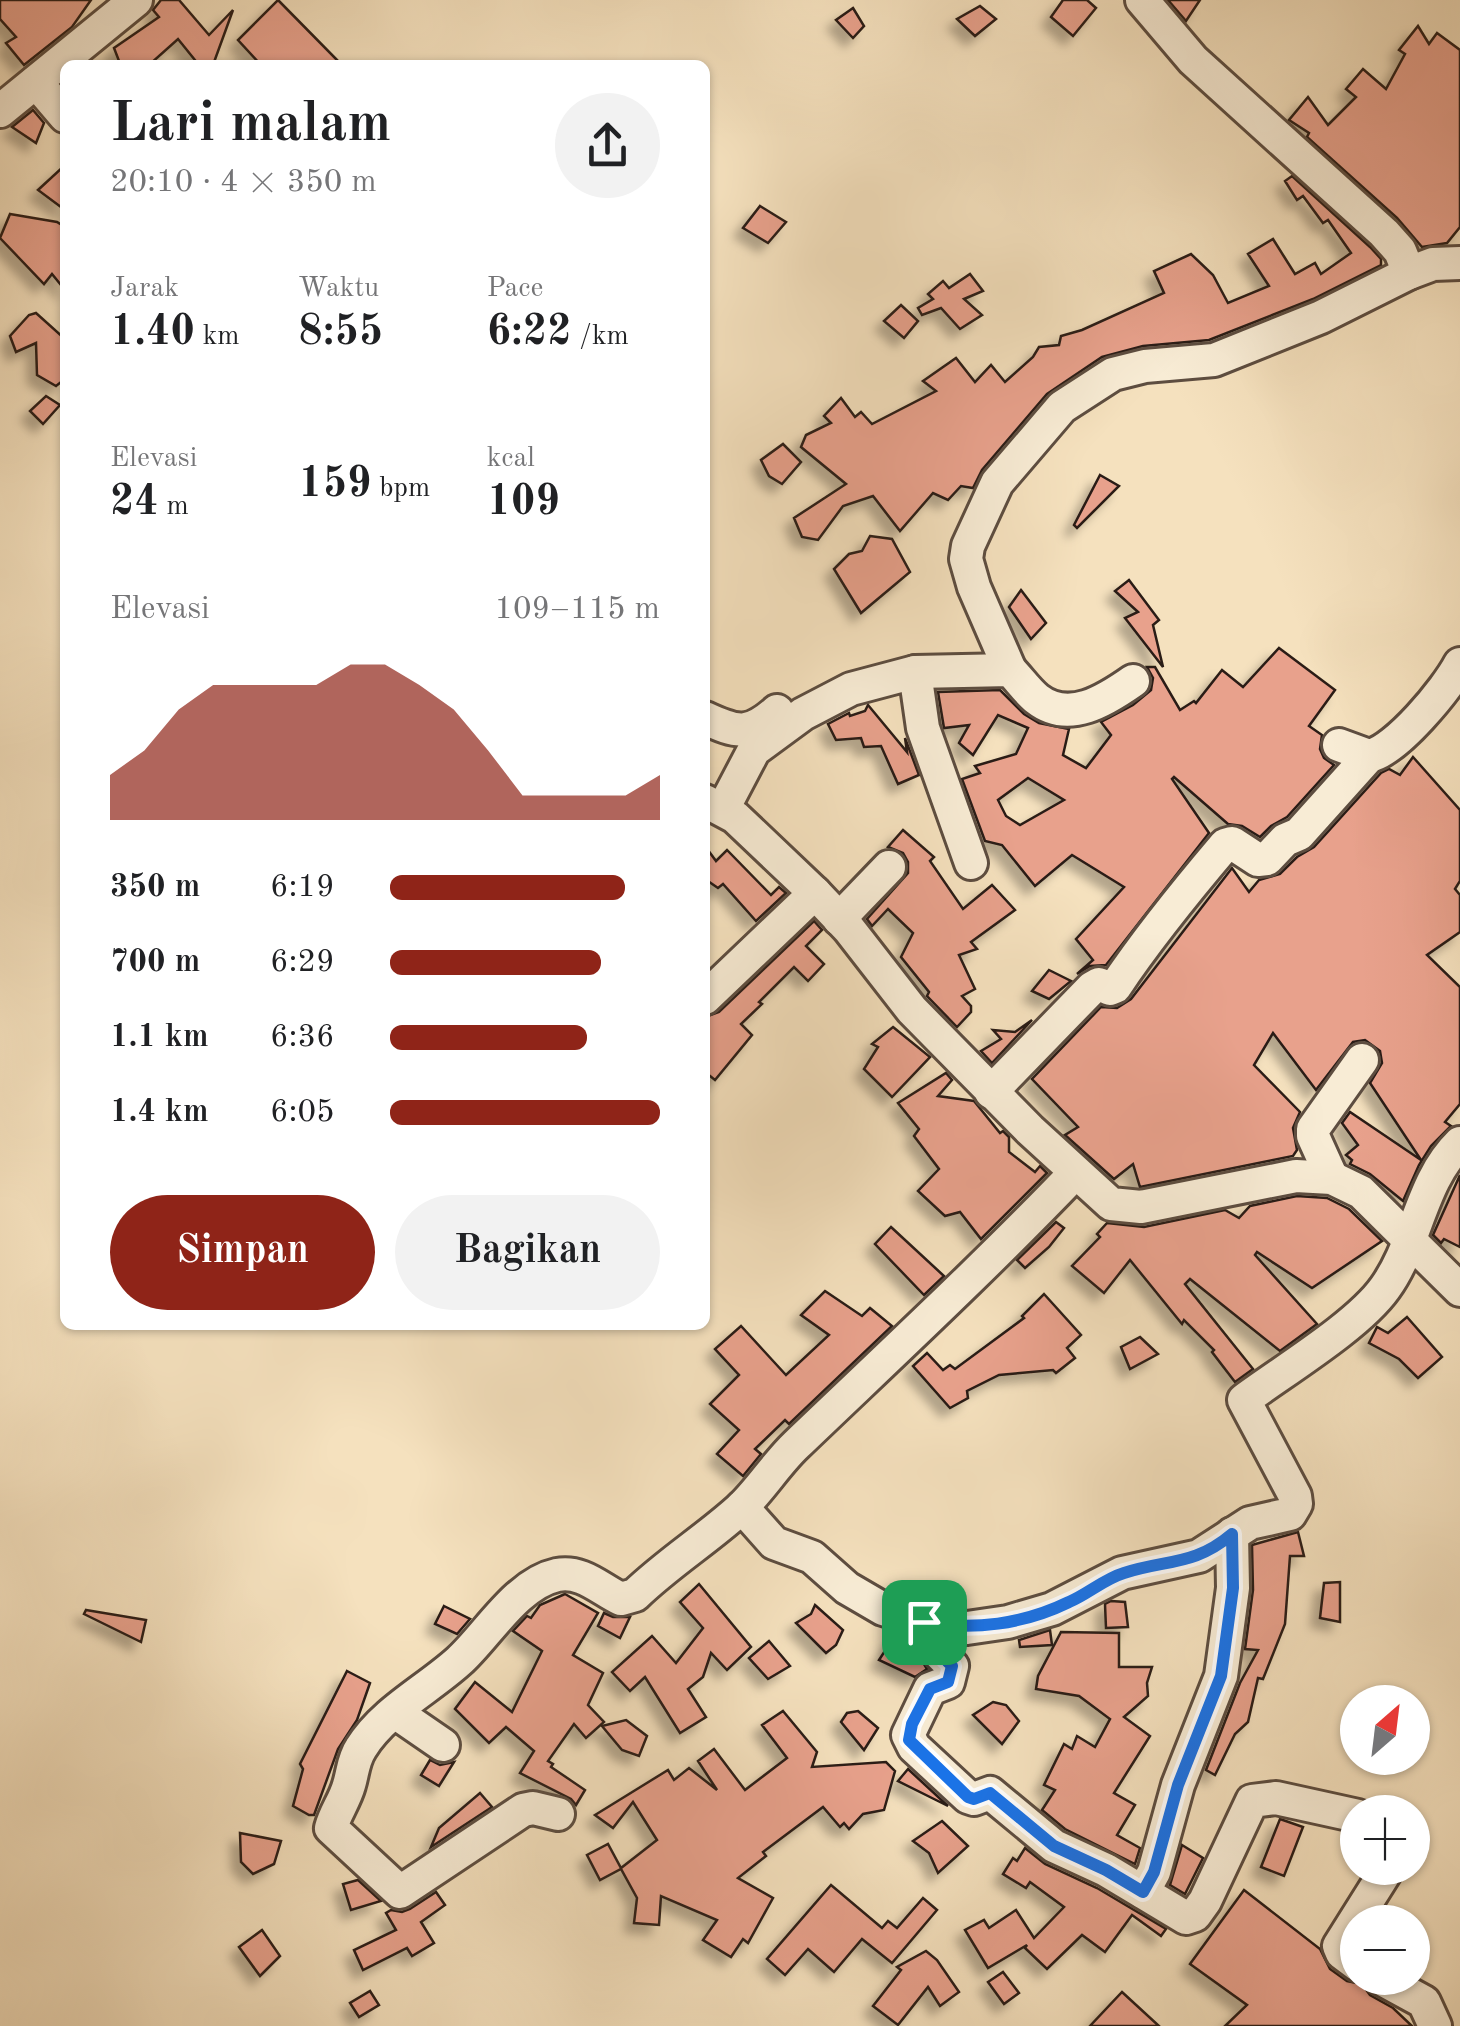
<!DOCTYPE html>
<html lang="id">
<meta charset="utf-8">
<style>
:root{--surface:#fff;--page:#f2f2f2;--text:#202124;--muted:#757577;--accent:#8f2418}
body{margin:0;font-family:"Old Standard TT",serif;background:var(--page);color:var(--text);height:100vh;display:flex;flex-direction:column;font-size:38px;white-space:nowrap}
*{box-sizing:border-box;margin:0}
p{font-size:32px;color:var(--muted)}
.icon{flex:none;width:55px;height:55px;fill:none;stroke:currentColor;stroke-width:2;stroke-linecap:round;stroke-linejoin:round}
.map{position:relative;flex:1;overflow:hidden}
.drawer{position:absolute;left:60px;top:60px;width:650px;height:1270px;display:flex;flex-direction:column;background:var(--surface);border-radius:15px;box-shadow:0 2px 8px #0004}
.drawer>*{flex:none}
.needle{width:65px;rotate:28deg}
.buttons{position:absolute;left:1340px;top:1685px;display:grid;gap:20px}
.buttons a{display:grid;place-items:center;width:90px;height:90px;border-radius:50%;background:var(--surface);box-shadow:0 2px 8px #0004;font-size:50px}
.pin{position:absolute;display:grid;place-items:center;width:85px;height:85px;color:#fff;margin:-42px;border-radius:20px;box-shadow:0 5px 15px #0006}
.round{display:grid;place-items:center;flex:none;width:105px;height:105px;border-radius:52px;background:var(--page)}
.summary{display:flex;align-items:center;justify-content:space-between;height:170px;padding:0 50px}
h1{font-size:55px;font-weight:700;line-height:75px}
.stats{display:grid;grid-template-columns:repeat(3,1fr);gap:15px;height:170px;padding:10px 50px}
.stats div{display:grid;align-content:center}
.stats b{font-size:42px;font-weight:700}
.stats small{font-size:28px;font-weight:400}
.stats p{font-size:28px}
.chart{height:280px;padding:20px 50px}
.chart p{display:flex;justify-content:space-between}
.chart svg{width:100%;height:180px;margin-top:10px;fill:var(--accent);opacity:.7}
.action{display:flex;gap:20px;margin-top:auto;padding:20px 50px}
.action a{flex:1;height:115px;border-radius:60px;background:var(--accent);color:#fff;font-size:40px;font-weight:700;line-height:115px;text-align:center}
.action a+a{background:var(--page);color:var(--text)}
ul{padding:0 50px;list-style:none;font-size:32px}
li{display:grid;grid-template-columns:160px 120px 1fr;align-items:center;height:75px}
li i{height:25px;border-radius:12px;background:var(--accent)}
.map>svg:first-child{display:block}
</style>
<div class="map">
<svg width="1460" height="2026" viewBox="0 0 1460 2026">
<defs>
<filter id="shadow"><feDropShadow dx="-9" dy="9" stdDeviation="5" flood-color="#0004"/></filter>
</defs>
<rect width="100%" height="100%" fill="#f5e1be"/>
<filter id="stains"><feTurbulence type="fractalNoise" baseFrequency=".002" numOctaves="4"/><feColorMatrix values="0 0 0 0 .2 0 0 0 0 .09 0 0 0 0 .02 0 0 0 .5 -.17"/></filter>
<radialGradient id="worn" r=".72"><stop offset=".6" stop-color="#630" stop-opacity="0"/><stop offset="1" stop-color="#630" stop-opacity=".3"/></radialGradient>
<!-- building -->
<g fill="#e8a18c" stroke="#2a1c16" stroke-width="2.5" fill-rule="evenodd" filter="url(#shadow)">
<path d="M0,0H91L72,27L24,65L6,43L16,37L0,19Z"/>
<path d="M161,0H179L209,35L233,10L213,65H199L178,39L149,65H125L119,61L114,48L159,17L153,10Z"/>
<path d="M278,0L342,65H261L238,40Z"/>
<path d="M1063,0H1087L1096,8L1073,36L1051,17Z"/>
<path d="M1168,0H1200L1186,21Z"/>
<path d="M980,6L996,19L975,36L957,19Z"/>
<path d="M853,8L864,26L853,38L836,20Z"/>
<path d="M1418,26L1429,44L1437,33L1460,50V227L1447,243L1422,247L1397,218L1307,137L1309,133L1289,120L1308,97L1328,125L1356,97L1346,89L1363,69L1386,89L1405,54L1399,50Z"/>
<path d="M33,110L44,123L36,143L12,127Z"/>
<path d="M65,165V210L38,190Z"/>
<path d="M1292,176L1370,247L1381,259V265L1313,299L1209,340L1143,346L1102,357L1047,394L982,470L973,488L961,486L948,500L933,493L900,531L873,496L843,506L818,540L802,537L794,518L846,484L801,447L806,435L831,423L824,416L841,398L855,417L861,412L872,424L936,391L923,381L956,358L975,382L991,365L1005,382L1033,357L1039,347L1059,345L1061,336L1082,330L1164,293L1154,271L1191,254L1213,275L1228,303L1269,286L1248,254L1273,239L1295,274L1315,263L1321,274L1351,253L1328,220L1323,223L1303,196L1297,200L1285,181Z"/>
<path d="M760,206L786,222L768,243L743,228Z"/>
<path d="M10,214L57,222L65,227V290L52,274L44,284L0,238Z"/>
<path d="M970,274L983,291L964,299L982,315L960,329L941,308L922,315L918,308L933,299L928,294L943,281L949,288Z"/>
<path d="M901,305L918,321L904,338L884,321Z"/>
<path d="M36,313L65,339V379L56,386L37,375L36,343L16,352L10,336L29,315Z"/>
<path d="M46,396L60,405L43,424L30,411Z"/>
<path d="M783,444L801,462L782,484L769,476L761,460Z"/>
<path d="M1100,475L1119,486L1077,528L1074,525Z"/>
<path d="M870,536L892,539L910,572L861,613L834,569L849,554L862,551Z"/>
<path d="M1129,580L1159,620L1153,625L1163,667L1125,618L1138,612L1115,591Z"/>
<path d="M1021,590L1046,623L1031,639L1009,607Z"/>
<path d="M1279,648L1335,690L1309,726L1322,735L1320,749L1324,758L1334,765L1287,817L1271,826L1260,837L1242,826L1228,824L1174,777L1172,779L1209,833L1106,965L1090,966L1077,974L1093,960L1076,939L1124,887L1072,855L1035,886L1002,845L985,841L962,779L980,773L975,766L1016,754L1028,728L998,715L973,755L959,743L969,725L944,728L938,692L1000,690L1024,714L1039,723L1069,729L1063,755L1086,768L1111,735L1101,722L1133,705L1151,690L1153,678L1147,667H1155L1180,710L1194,701L1196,703L1222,670L1243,687ZM1028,778L1064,800L1020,825L1006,816L998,800Z"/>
<path d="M868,705L907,752L905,738L919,775L898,784L881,746L864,747L861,738L836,740L828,724L849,713L850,716L865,711Z"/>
<path d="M1413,757L1460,810V881L1455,889L1460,895V932L1427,955L1460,987V1104L1445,1122L1451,1126L1431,1146L1419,1165L1403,1201L1370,1174L1350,1164L1352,1160L1346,1155L1358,1145L1342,1123L1350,1112L1421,1160L1370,1083L1382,1063L1380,1051L1365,1040L1353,1042L1316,1090L1273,1033L1254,1065L1300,1112L1293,1128L1297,1150L1293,1156L1140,1187L1133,1164L1114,1179L1065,1135L1078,1127L1032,1079L1101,1007L1117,1008L1131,999L1232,868L1249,892L1259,880L1280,874L1297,857L1314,847L1381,773L1389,769L1400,775Z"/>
<path d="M903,830L934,857L930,861L963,909L992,885L1015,910L971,942L977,949L959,955L975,989L962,996L971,1006V1012L957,1027L927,996L929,992L901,957L913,933L888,909L872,926L867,919L908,873V862L903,853L888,847Z"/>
<path d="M705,846L716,861L727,850L771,895L779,887L786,893L756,921L723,884L718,888L705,879Z"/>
<path d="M814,921L822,930L806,946L824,964L808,981L794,967L759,1002L762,1004L741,1024L752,1035L715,1080L705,1072V1017L719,1012Z"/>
<path d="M1049,970L1071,981L1049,999L1032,991Z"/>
<path d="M1032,1020L992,1063L981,1051L1001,1039L993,1030L1015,1032Z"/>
<path d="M893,1027L930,1057L892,1097L864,1069L878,1047L872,1044Z"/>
<path d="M946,1073L952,1080L938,1096L974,1101L1000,1133L1003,1131L1009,1137V1152L1035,1172L1040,1166L1047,1173L981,1239L960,1212L945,1216L918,1191L939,1169L914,1136L919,1129L898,1103Z"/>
<path d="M1460,1175V1247L1444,1239L1441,1243L1433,1235Z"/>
<path d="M1297,1196L1327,1198L1349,1209L1382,1241L1312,1288L1257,1252L1255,1255L1317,1324L1280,1351L1190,1279L1185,1284L1253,1369L1235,1382L1212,1352L1214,1350L1184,1320L1182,1324L1130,1260L1104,1293L1072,1266L1100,1237L1097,1234L1107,1223L1144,1227L1225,1210L1239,1218L1250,1206Z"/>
<path d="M1056,1222L1064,1228L1049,1247L1025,1268L1017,1260Z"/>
<path d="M891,1227L944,1276L924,1295L875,1244Z"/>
<path d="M825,1291L862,1316L870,1308L892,1326L789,1424L785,1420L755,1449L761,1454L743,1476L717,1454L739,1430L710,1404L739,1375L715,1349L741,1326L786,1375L829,1335L801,1315Z"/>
<path d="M1044,1294L1081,1335L1067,1348L1075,1358L1056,1373L1053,1370L999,1375L967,1391L968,1398L950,1408L913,1366L927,1353L943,1370L950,1365L955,1369L1024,1318L1022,1316Z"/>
<path d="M1407,1317L1442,1357L1418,1378L1399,1359L1369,1343L1377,1327L1388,1333Z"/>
<path d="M1140,1337L1158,1354L1130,1369L1121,1347Z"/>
<path d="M1298,1532L1304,1556H1290L1285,1624L1263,1679L1258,1678L1248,1722L1235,1734L1215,1775L1206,1770L1240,1683L1258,1650L1245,1649L1253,1590L1252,1545Z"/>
<path d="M1340,1582V1622L1320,1618L1324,1583Z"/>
<path d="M699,1584L751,1647L727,1670L711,1653L703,1677L688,1689L706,1717L680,1733L645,1677L630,1691L612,1672L652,1636L676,1663L703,1628L680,1602Z"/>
<path d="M565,1594L598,1613L573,1655L603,1673L588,1705L604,1722L586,1738L574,1724L548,1761L553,1764L551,1767L585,1790L576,1805L571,1799L520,1773L534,1751L506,1727L489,1743L455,1709L475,1682L512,1712L542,1651L513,1631L527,1616L531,1618L540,1605Z"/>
<path d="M1111,1601L1125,1602L1128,1627L1106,1628L1105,1604Z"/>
<path d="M815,1605L843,1630L836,1645L826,1653L796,1623L811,1614Z"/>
<path d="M444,1606L470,1619L457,1634L435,1624Z"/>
<path d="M86,1610L146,1620L141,1642L84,1614Z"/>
<path d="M604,1613L613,1617H630L620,1638L598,1626Z"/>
<path d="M1050,1630L1052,1645L1020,1647L1019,1640Z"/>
<path d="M1061,1632L1119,1633V1667H1152L1147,1683L1148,1696L1124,1717L1150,1736L1114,1793L1135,1805L1117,1835L1140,1848L1135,1864L1065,1829L1042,1810L1055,1790L1044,1785L1064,1744L1072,1749L1077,1736L1095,1747L1110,1719L1079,1696L1036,1689L1038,1676Z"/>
<path d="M894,1637L911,1642L927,1669L915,1677L879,1660Z"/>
<path d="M769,1641L790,1666L768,1679L749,1658Z"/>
<path d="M347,1671L370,1683L357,1720L338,1749L314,1815H309L293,1806L303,1769L300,1764Z"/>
<path d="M993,1702L1006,1705L1019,1721L1002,1744L973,1715Z"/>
<path d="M783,1711L817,1752L812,1767L886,1762L895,1771L884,1810L863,1814L849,1829L844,1823L840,1827L823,1807L763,1852L766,1856L738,1878L773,1898L748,1943L743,1939L731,1957L703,1940L717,1920L661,1896L659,1925L634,1923L637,1898L621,1869L600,1880L587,1855L608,1844L621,1868L657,1840L633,1802L613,1828L595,1815L668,1770L674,1780L689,1768L717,1790L698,1761L714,1749L745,1790L787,1758L762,1725Z"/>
<path d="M858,1711L878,1728L864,1750L841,1722L847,1713Z"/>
<path d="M626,1720L647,1736L639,1756L622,1750L602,1726Z"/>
<path d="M430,1760L440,1765L454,1762L439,1786L421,1775Z"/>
<path d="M908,1769L948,1806L898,1781Z"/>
<path d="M480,1793L492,1807L431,1847L439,1828Z"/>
<path d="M1280,1819L1303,1827L1284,1876L1261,1867Z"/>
<path d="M942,1821L968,1846L938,1873L929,1853L913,1841Z"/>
<path d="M240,1833L281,1841L274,1864L253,1874L241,1862Z"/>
<path d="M1182,1845L1203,1858L1185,1894L1170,1885Z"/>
<path d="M1025,1848L1045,1864L1097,1888L1166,1929L1161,1936L1132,1915L1105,1952L1082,1935L1047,1969L1025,1948L1027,1945L988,1968L965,1930L984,1920L989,1928L1016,1910L1034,1938L1064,1907L1030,1882L1026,1888L1003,1874L1013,1858L1017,1861Z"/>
<path d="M358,1880L381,1901L351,1910L343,1884Z"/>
<path d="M831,1885L882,1928L888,1921L897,1928L923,1898L937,1910L892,1963L862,1939L834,1972L808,1949L785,1975L767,1959Z"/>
<path d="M1244,1890L1320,1949L1330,1969L1347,1981L1362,1984L1370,1995L1393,2008L1412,2026H1225L1247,2005L1190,1964Z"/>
<path d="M436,1892L445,1905L421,1922L434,1943L412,1956L407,1948L363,1970L354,1950L396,1930L386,1913L391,1910L402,1912L410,1909Z"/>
<path d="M262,1930L280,1956L260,1976L239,1947Z"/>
<path d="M926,1951L937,1960L959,1992L940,2006L928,1987L898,2025L873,2006L901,1970L897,1967Z"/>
<path d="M1003,1972L1019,1993L1004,2004L988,1982Z"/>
<path d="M370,1991L379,2005L359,2017L350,2003Z"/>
<path d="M1122,1992L1159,2026H1090Z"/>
</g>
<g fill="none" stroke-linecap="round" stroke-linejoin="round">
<!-- minor casing -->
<g stroke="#5d4d40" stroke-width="38">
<g id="minor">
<path d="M1142,0L1193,60L1384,233L1400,251L1409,273"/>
<path d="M36,82L65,116"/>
<path d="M0,111L136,0"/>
<path d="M1010,670L974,587L966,559L968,546L997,483L1062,407L1113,374L1145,366L1214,360L1321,317L1409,273L1433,264L1460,263"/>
<path d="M915,672L923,728L971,863"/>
<path d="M705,718C737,733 749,736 777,711"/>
<path d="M1339,745L1369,756C1396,751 1447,689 1460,664"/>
<path d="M705,801L735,817L815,893L849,929L912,1010L1030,1130L1111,1204L1141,1207L1296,1176L1332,1178L1361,1192L1460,1290"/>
<path d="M723,809L754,750L803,714L851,689L915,672L1010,670C1019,679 1027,691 1037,699C1069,724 1106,700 1133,681"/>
<path d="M839,919L889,867"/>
<path d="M705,998L815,893"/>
<path d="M991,1092L1092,988L1099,984L1110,989L1115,987C1149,936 1186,891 1225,845L1232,843L1258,860L1267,859L1285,840L1299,834L1369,756"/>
<path d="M1332,1178L1313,1136V1129L1362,1060"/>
<path d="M742,1507L774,1543L812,1557L847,1588L883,1609L924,1622L967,1628L1008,1622L1052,1609L1122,1573L1199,1556L1250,1523L1290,1514L1296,1504L1295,1496L1244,1400C1283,1371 1358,1326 1385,1288C1417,1244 1420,1182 1460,1143"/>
<path d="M924,1622L936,1650L952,1666L948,1682L930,1689L908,1735L914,1747L968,1797L974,1799L990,1793L1054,1846L1106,1870L1186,1918L1195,1915L1205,1901L1252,1801L1276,1798L1358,1816"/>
<path d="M395,1712L443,1745"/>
<path d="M558,1814L533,1808L523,1810L400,1892L331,1828C335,1813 345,1800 349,1785C353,1772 353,1760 361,1748C384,1711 427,1690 459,1661C487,1636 516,1584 557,1575C582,1570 600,1589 621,1599L635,1595C668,1563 707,1539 741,1508C761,1489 776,1464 796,1445C890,1355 985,1267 1075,1173"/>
<path d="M1143,1892L1154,1872L1178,1785L1221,1676L1233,1588L1232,1534"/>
<path d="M1358,1965L1342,1953L1339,1946L1388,1868"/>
<path d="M1380,1978L1424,2002L1435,2026"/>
</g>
</g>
<!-- minor -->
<use href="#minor" stroke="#f8ecd5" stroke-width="32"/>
</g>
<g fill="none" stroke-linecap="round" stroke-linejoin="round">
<!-- route casing -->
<g stroke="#fff" stroke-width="20">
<path id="route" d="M1232,1534L1233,1588L1221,1676L1178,1785L1154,1872L1143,1892L1106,1870L1054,1846L990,1793L974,1799L968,1797L909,1740L912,1724L930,1689L948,1682L952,1666L936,1650L924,1622C973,1631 1024,1624 1069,1602C1088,1594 1104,1579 1124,1573C1168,1559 1194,1566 1232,1534Z"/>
</g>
<!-- route -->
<use href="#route" stroke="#1a73e8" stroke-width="12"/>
</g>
<rect width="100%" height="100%" filter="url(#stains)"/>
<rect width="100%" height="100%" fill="url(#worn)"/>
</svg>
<div class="buttons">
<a><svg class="needle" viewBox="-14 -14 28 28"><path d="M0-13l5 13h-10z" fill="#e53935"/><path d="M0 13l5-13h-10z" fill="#757577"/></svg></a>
<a>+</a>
<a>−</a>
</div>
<div class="pin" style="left:924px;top:1622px;background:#1e9e55"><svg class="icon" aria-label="arrive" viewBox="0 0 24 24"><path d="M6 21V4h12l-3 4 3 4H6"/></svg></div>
<section class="drawer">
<div class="summary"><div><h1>Lari malam</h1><p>20:10 · 4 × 350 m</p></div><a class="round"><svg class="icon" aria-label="share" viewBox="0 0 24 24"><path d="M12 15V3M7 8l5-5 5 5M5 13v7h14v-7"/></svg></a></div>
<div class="stats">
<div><p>Jarak</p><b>1.40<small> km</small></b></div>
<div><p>Waktu</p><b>8:55</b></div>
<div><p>Pace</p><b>6:22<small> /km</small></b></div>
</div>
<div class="stats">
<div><p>Elevasi</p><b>24<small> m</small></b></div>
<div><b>159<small> bpm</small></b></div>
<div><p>kcal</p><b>109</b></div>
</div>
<div class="chart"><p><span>Elevasi</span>109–115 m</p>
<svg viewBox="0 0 160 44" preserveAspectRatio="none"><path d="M0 44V33L10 27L20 17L30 11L40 11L50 11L60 11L70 6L80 6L90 11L100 17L110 27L120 38L130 38L140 38L150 38L160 33V44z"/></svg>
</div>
<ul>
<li><b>350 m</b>6:19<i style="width:87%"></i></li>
<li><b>700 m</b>6:29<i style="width:78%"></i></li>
<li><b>1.1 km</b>6:36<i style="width:73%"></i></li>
<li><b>1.4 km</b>6:05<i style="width:100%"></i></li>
</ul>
<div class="action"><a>Simpan</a><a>Bagikan</a></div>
</section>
</div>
